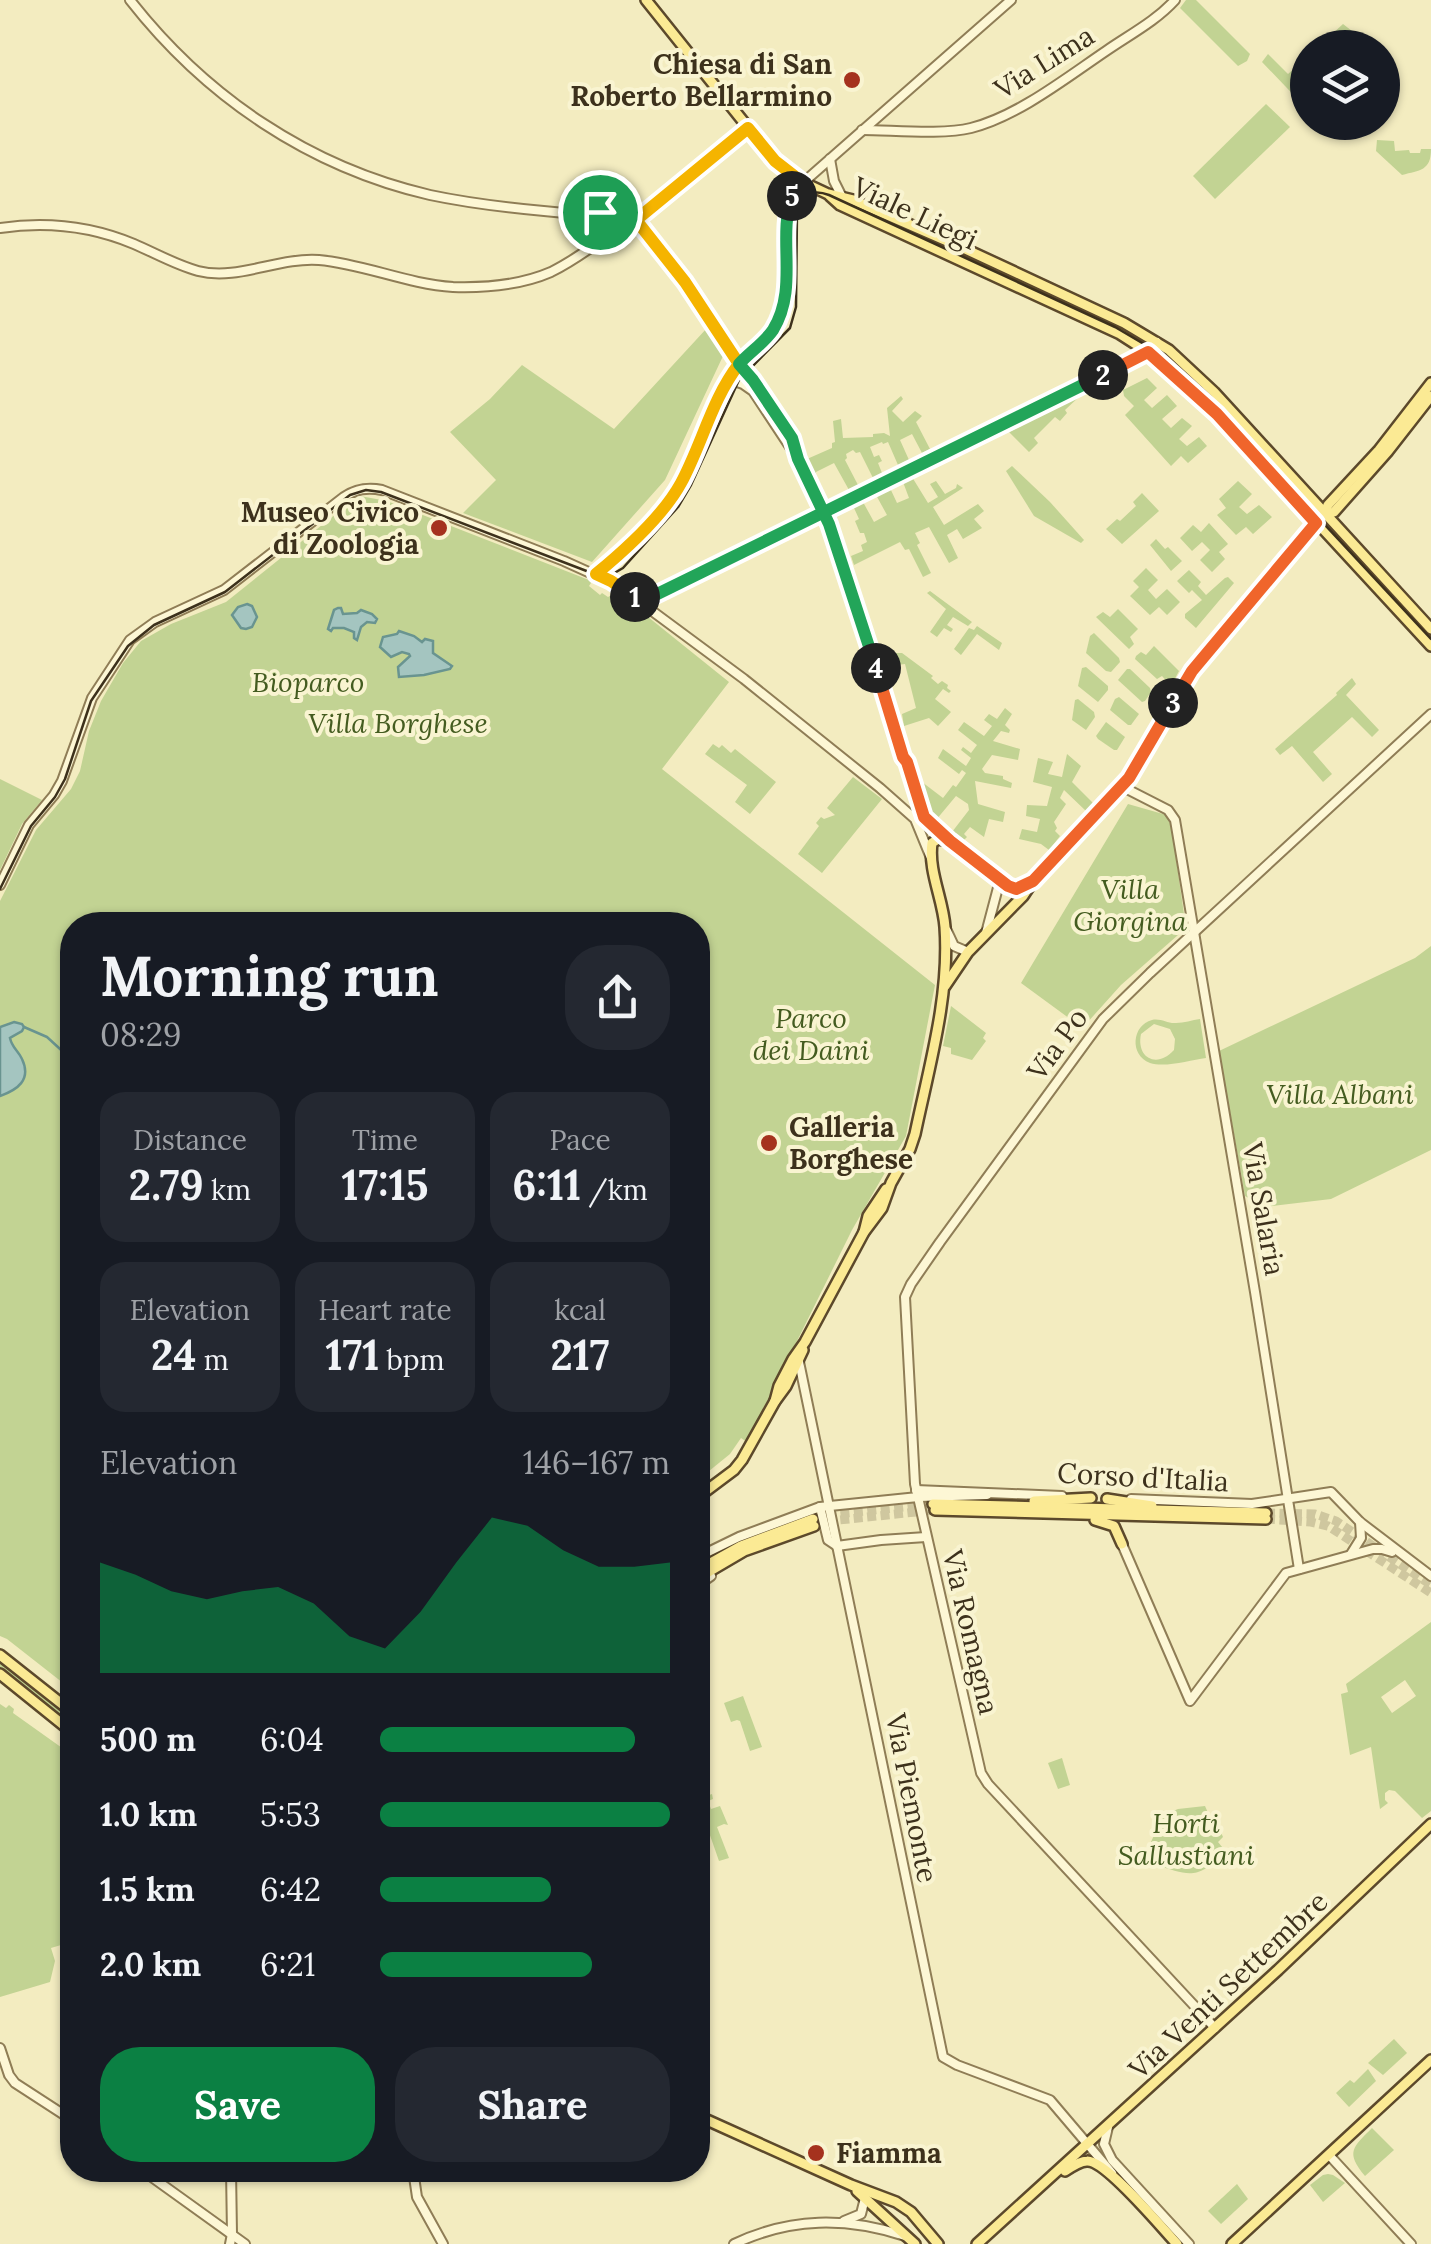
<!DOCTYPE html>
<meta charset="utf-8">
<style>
:root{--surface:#171b24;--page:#242831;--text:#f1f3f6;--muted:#9ea1a6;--accent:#0b8043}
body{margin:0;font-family:Lora,serif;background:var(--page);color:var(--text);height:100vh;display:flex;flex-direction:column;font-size:38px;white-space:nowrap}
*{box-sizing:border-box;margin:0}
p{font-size:32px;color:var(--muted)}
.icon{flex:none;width:55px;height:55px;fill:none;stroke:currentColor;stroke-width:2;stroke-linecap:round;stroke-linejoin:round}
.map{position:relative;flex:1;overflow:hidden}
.side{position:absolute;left:60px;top:912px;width:650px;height:1270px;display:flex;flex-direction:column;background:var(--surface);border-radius:40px;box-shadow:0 2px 8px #0004}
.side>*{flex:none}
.fabs{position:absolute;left:1290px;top:30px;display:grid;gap:20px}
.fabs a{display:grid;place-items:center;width:110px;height:110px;border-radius:50%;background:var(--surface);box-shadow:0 2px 8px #0004;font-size:50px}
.pin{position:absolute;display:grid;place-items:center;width:85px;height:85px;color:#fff;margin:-42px;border:5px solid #fff;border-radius:50%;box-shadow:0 2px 10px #0007}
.km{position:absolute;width:50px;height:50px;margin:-25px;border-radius:50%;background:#222;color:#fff;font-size:28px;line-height:50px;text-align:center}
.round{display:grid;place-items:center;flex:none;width:105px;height:105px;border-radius:40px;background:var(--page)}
.overview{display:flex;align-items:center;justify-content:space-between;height:170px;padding:0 40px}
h1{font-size:55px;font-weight:700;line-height:75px}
.metrics{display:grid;grid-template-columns:repeat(3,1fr);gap:15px;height:170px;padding:10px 40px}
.metrics div{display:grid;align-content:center;border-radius:25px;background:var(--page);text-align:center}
.metrics b{font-size:42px;font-weight:700}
.metrics small{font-size:28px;font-weight:400}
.metrics p{font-size:28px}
.chart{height:280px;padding:20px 40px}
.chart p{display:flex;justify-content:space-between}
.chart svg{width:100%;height:180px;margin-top:10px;fill:var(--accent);opacity:.7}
.action{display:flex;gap:20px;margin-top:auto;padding:20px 40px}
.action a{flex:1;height:115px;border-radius:40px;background:var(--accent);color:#fff;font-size:40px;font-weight:700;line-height:115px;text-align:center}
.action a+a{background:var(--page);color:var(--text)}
ul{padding:0 40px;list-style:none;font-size:32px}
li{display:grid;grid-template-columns:160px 120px 1fr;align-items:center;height:75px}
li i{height:25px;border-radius:12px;background:var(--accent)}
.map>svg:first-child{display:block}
</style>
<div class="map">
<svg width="1431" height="2244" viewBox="0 0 1431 2244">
<rect width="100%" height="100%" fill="#f3ecc0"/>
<!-- green -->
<g fill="#c2d393" fill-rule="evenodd">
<path d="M1186,0H1196L1250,54L1247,61L1238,66L1180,8Z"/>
<path d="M1343,24L1370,45L1373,47H1318Z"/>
<path d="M1268,54L1288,74L1307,57V109L1262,62Z"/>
<path d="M1266,104L1290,127L1215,199L1193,176Z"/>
<path d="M1377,140L1394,141L1395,151L1409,150L1410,153H1420L1421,149H1431C1431,171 1420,170 1402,175L1376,151Z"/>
<path d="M707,328L723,356L665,480L592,562L463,513L496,480L450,432L490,399L522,365L614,429Z"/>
<path d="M1147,378L1157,388L1144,400L1152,408L1167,395L1177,406L1162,419L1171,428L1182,418L1192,426L1179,439L1187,446L1199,437L1207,446L1188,463L1181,456L1171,466L1125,415L1134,406L1124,396L1123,390Z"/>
<path d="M1081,395L1065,410L1067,413L1060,421L1055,417L1034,438L1038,443L1029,452L1009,432Z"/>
<path d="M901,396L903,399L892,411L903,422L915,411L922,416L916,422L930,449L922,453L912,434L900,440L909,460L898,465L888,442L883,444L882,442L870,447L874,457L879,455L882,461L878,463L882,473L873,478L860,452L856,453L853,450L846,454L847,458L845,460L858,485L849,490L834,463L816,472V476L807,459L832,448V443L835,442L833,421L841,419L843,438L873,437V434L884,433L890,436L887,408Z"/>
<path d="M1012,466L1050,502L1084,540L1081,543L1034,516L1006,471Z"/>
<path d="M912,477L928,503L938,497L930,484L936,481L945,494L956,488L957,484L963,488L933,507L944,525L978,504L984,511L974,519L982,528L963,539L957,529L947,535L958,558L949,563L929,527L915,533L920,543L917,545L931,573L923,577L909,549L905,550L900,542L854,565L851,556L863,551L861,545L867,542L864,533H860L855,521L859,519L854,508L863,502L874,522L887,515L876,495L890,488L897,503L909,498L903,482Z"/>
<path d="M1238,481L1252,494L1239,507L1247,514L1259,505L1272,517L1253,534L1246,527L1236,535L1217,515L1226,508L1219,499Z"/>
<path d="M1142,493L1159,511L1122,544L1106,529L1117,519L1120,521L1136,506L1133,502Z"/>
<path d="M360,496L387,501L589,580L591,583L589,586L600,595L602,593L608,597L617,592L729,682L662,769L935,985L906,1136L852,1230L747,1442L741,1438L730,1454L698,1480V925H72V1690L7,1639L0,1636V901L36,830L71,789L80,771L89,731L101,701L123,663L141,641L171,624L226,602L337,513L351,499Z"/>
<path d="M1209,523L1228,544L1219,552L1225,559L1212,572L1200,560L1210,550L1202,542L1192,551L1180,538L1193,525L1201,532Z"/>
<path d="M1156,539L1165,549L1168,547L1182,561L1171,571L1150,545Z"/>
<path d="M1146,568L1158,580L1148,590L1156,599L1167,589L1180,602L1167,615L1159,607L1150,615L1130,596L1139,587L1133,581Z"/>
<path d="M1189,570L1201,582L1198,586L1206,595L1225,578L1228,577L1234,583L1196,628L1185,618V614L1202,600L1192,590L1189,593L1177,581Z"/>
<path d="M930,591L972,622L968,626L953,617L947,625L953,629L951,632L944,628L937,637L930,632L946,609L927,593Z"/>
<path d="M1118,609L1138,629L1130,637L1134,644L1129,649L1096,617L1103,612L1110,617Z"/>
<path d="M977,626L1002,643L999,650L977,634L961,655L954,649L969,628L974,630Z"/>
<path d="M1094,633L1119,658L1120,662L1111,672L1106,671L1086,653L1090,636Z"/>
<path d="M1154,646L1179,671L1171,686L1162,676L1157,679L1135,659L1136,656L1141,652L1146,655Z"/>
<path d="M887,653H902L933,676L931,678L938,684L942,681L948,685L947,688L951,691L949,693L943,689L935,699L951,712L938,726L929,718L904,726L902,714L916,708L905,664L889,666Z"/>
<path d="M1086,667L1108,686V690L1098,702L1078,686L1082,668Z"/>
<path d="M1127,669H1130L1150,688L1151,692L1145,701L1142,702L1118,680Z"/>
<path d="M1352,678L1356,684L1346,695L1379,730L1372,737L1352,717L1313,752L1332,774L1323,782L1292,746L1280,755L1275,749L1337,695L1336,693Z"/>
<path d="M1119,697L1139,714L1131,725H1128L1110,710L1115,699Z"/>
<path d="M1078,699L1094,712L1095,717L1086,730L1072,720L1075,700Z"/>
<path d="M1005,708L1012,714L1005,725L1010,730L1009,733L1001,731L993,741L1020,749L1018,760L992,755L982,769L985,773L1003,776V779L1012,783L1011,788L975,781L978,804L1005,812L1003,822L989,819L984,837L970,827L964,834L967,837L963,841L952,832L969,810L968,804L956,796L936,820L926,808L919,785L922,782L943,798L953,785L956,787L966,773L962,770L959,774L938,758L943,749L966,766L971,758L961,750L963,747L971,753L977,745L958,730L964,722L984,736L992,726L984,720L989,714L997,719Z"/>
<path d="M1106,722L1125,737L1117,750H1114L1098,739L1096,736Z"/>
<path d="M713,744L719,748L722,745L731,753L735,749L776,782L750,814L735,802L747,785L705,754Z"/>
<path d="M1067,754L1081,766L1072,782L1093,803L1086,811L1064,790L1060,798L1066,804L1054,822L1057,828L1055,831L1060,836L1049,850L1041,844L1019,839L1022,829L1037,832L1040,819L1026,816L1027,805L1047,806L1052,787L1033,782L1038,758L1053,762L1048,774L1062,777Z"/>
<path d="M853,777L882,799L822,873L798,854L819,826L816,823L821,817L824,819L835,815L827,808Z"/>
<path d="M0,779L42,800L22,824L0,870Z"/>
<path d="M1128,804L1170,816L1186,928L1121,985L1086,1024H1077L1021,983Z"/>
<path d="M1431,946V1150L1331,1199L1264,1207L1245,1196L1219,1051L1415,958Z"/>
<path d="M951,1006L986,1033L983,1038L986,1041L972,1060L951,1054V1048L943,1046Z"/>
<path d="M1200,1019L1206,1058C1190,1060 1165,1068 1150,1063C1129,1055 1132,1025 1152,1020C1161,1018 1168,1024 1176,1023C1184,1023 1192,1020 1200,1019ZM1154,1024L1170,1029L1175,1039L1174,1050C1157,1069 1136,1058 1141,1034Z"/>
<path d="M1431,1622V1811L1422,1818L1395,1791L1389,1790L1385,1793V1800L1388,1803L1380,1809L1371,1747L1350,1755L1341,1694L1348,1692L1346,1684ZM1405,1680L1416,1696L1392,1713L1381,1697Z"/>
<path d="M0,1661L72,1717V1726L0,1669Z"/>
<path d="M743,1696L762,1747L750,1751L740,1721L737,1720L731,1722L724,1703Z"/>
<path d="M0,1704L6,1708L9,1705L14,1709L13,1713L72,1755V1944L71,1942L51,1948L55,1961L50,1982L0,1997Z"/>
<path d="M1062,1758L1070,1785L1058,1789L1048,1763Z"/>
<path d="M712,1794L713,1799L708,1801L711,1809L720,1806L728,1825L724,1824L717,1827L729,1858L719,1861L705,1821L698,1823V1799Z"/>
<path d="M1205,1806L1212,1822L1216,1821L1223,1837L1218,1842L1227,1853C1194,1880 1192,1876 1153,1864L1147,1851L1163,1815L1178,1809Z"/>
<path d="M1394,2039L1407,2053L1383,2075L1368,2063Z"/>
<path d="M1368,2069L1376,2081L1349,2107L1336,2093L1350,2080L1354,2083Z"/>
<path d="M1372,2128L1394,2150L1365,2176C1345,2152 1353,2147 1372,2128Z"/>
<path d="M1328,2174L1333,2175L1345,2183L1323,2202L1310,2185L1323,2175Z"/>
<path d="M1237,2184L1248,2199L1221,2224L1208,2211Z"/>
</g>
<!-- water -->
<g fill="#a4c5c0" stroke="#699490" stroke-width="2.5">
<path d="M247,604L252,606L257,617L252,627L246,629L241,628L232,615L238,607Z"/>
<path d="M338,608H341L343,614L357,613L361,610L372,614L377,619L375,623L367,622L361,627L357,640L354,638V632L344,628H333L331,631L328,629L334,610Z"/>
<path d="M399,631L414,636L422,642L425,639L433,641V653L452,666L450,669L424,675L399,677L398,667L410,656L409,654L402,652L391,657L380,647L383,637L397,634Z"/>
<path d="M14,1022L22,1024L24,1027L22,1031L10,1038C12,1048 18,1050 22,1059C32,1080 17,1090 0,1096V1027Z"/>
</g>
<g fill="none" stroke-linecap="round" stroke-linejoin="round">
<!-- stream -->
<path stroke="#699490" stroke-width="2.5" d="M24,1027L47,1037L72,1060"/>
<!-- major-tunnel -->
<g stroke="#cfc79f" stroke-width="9" stroke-dasharray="9 4.5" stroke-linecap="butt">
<path d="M1266,1513L1315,1514L1336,1521L1431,1585"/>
<path d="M827,1515L933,1504"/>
<path d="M1266,1519L1311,1522L1328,1526L1431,1593"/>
<path d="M814,1526L839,1520L935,1510"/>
</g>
<!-- minor casing -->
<g stroke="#8f7d56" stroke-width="12">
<g id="minor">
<path d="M130,0C206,97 309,167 430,195C482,206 536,211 589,215L603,220H631"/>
<path d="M862,130C892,130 943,135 971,128C1018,116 1066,78 1106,51C1129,35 1156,21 1175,0"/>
<path d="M830,159L834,181L842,197"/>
<path d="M589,215L624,210L636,219L681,277L792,438L799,459L829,524L864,625L903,757L907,762L923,815L950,841"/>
<path d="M0,228C47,221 91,226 134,244C155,253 176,265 198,271C238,281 278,257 319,260C364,264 407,284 453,287C485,288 521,285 551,272C567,264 582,254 596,244C651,210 696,167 748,128"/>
<path d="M728,379L743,384L753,391L796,456"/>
<path d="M596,574C624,551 662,517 680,485C699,452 707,413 727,381C742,357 770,343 779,316C782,304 786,290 788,278C790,249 780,215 797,188L1011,0"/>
<path d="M641,601L1088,383L1148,352L1157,342"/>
<path d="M1121,786L1168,810L1175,820L1255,1292L1299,1569"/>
<path d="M0,885L29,825L54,795L62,781L92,698L130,640L155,622L224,590L344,497C356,489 367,487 382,490L564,561L617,585L744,679L880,788L915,819L931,858"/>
<path d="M947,931L954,946L968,952"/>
<path d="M986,933L1000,880"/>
<path d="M798,1357L943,2057L957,2065L1050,2100L1112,2173"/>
<path d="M916,1490L1062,1496"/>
<path d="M1131,1499L1252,1504L1331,1492L1360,1522L1431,1576"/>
<path d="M820,1507L828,1540L837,1546"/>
<path d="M1122,1544L1190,1701L1286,1573L1373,1549H1382L1392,1552"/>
<path d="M837,1546L881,1540L926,1537"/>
<path d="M1351,1554L1361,1538L1360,1522"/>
<path d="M698,1557L739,1537L820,1507L918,1497L987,1495"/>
<path d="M698,1585L711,1576"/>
<path d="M1215,2028L988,1784L981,1773L915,1484L905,1297L911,1284L940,1242L1103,1019L1150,973L1431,714"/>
<path d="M0,2048L9,2075L15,2083L72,2120"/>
<path d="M1108,2127L1104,2144L1112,2160L1189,2244"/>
<path d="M1329,2155L1411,2244"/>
<path d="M142,2170L245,2244"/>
<path d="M413,2170L417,2197L443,2244"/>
<path d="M844,2221L861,2214L865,2198"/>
<path d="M230,2244L232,2234L231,2170"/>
<path d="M734,2244C791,2217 846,2217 905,2236"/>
</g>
</g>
<!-- major casing -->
<g stroke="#5c492b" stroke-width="14">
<g id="major">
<path d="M646,0L770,155L796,179L828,194L853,200L961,247L1124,323L1169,350L1214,392L1431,629"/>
<path d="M830,196L840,205L1120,334L1148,352L1217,414L1431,646"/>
<path d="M1324,515L1328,505L1379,450L1431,383"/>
<path d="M945,986L968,952L1023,896L1033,881L1129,778L1191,671L1316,523L1324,515L1334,512L1388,451L1431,396"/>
<path d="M864,1232L868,1216L886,1189"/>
<path d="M775,1401L779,1386L793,1359L805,1342L864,1232L882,1208L891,1183L910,1149L915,1134C929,1067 950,996 945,927C943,899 928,871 932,843L938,839L950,841L1012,889L1020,888L1030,883"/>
<path d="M698,1497L734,1470L742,1460L775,1401L786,1386L803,1350"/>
<path d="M1107,1499L1152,1506"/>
<path d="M1034,1501L1091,1498"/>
<path d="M933,1504L1266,1513"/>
<path d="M935,1510L1266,1519"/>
<path d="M1095,1520L1114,1526L1122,1544"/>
<path d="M698,1570L741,1546L813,1519"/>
<path d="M698,1578L744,1551L814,1526"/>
<path d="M0,1655L72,1712"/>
<path d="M0,1674L72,1732"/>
<path d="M698,2116L851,2185L896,2202L911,2212L938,2244"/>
<path d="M1065,2171C1071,2167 1080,2161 1087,2161C1106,2160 1162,2228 1177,2244"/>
<path d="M857,2191L915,2244"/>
<path d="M977,2244L1278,1970L1431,1824"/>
<path d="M1232,2244L1431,2060"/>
</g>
</g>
<!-- minor -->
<use href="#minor" stroke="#fdf7d5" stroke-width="8"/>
<!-- major -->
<use href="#major" stroke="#fbea94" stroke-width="9"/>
<!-- tram -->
<path stroke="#3d311c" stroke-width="2.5" d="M0,889L31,826L55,797L65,779L91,701L128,646L154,625L225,592L350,495L366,490L381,492L597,575H611L623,568L678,507L691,485L739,380L790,328L796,307L797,210C801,194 813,189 829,195L1115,327L1154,350L1194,384L1431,639"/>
</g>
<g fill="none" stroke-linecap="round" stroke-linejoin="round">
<!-- split-1 casing -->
<g stroke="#fff" stroke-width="20">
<path id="split-1" d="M600,212L624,210L636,220L685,282L739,364C712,399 702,444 681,483C663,516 624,551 596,574L611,581L635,597"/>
</g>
<!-- split-2 casing -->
<g stroke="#fff" stroke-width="20">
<path id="split-2" d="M635,597L641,602L1103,375"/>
</g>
<!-- split-3 casing -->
<g stroke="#fff" stroke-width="20">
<path id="split-3" d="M1103,375L1148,352L1217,414L1316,523L1192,671L1173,703"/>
</g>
<!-- split-4 casing -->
<g stroke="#fff" stroke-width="20">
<path id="split-4" d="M876,668L903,757L907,762L924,817L950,841L1008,886L1016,889L1033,881L1129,778L1173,703"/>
</g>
<!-- split-5 casing -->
<g stroke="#fff" stroke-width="20">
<path id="split-5" d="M792,196C777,238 799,288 773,330C764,343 750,352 739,364L753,380L792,438L798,459L829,524L876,668"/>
</g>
<!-- split-6 casing -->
<g stroke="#fff" stroke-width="20">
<path id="split-6" d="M600,212L588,215L609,221L636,220L748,128L775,161L802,182L792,196"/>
</g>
<!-- split-1 -->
<use href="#split-1" stroke="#f5b400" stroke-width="12"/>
<!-- split-2 -->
<use href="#split-2" stroke="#22a559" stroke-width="12"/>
<!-- split-3 -->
<use href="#split-3" stroke="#f0652b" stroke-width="12"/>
<!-- split-4 -->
<use href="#split-4" stroke="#f0652b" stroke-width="12"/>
<!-- split-5 -->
<use href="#split-5" stroke="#22a559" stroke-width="12"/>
<!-- split-6 -->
<use href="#split-6" stroke="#f5b400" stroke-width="12"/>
</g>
<!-- markers -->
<g fill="#a5321e" stroke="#f9f4d1" stroke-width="4">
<circle cx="852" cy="80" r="10"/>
<circle cx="439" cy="528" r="10"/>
<circle cx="769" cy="1143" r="10"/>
<circle cx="816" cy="2153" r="10"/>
</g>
<g text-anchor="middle" stroke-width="8" stroke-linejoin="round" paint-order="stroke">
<!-- street labels -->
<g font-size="28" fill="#3d311c" stroke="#f9f4d1">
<text transform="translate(1044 62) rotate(-32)" y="10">Via Lima</text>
<text transform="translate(915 213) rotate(25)" y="10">Viale Liegi</text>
<text transform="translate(1057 1044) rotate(-54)" y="10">Via Po</text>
<text transform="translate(1264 1209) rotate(80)" y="10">Via Salaria</text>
<text transform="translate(1143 1477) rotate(3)" y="10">Corso d'Italia</text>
<text transform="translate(971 1632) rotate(77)" y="10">Via Romagna</text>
<text transform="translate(912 1798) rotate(79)" y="10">Via Piemonte</text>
<text transform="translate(1228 1985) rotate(-43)" y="10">Via Venti Settembre</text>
</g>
<!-- poi labels -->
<g font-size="28" font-weight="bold" fill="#3d311c" stroke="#f9f4d1" text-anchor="end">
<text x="832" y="74">Chiesa di San<tspan x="832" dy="32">Roberto Bellarmino</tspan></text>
<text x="419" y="522">Museo Civico<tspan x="419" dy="32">di Zoologia</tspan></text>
<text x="789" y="1137" text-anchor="start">Galleria<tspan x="789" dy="32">Borghese</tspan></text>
<text x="836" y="2163" text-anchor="start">Fiamma</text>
</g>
<!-- park labels -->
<g font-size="28" font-style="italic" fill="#445c20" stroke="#f9f4d1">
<text x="308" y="692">Bioparco</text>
<text x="398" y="733">Villa Borghese</text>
<text x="1130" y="899">Villa<tspan x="1130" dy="32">Giorgina</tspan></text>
<text x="811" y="1028">Parco<tspan x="811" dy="32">dei Daini</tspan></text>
<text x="1340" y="1104">Villa Albani</text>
<text x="1186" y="1833">Horti<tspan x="1186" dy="32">Sallustiani</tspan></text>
</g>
</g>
</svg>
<div class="fabs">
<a><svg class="icon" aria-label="layers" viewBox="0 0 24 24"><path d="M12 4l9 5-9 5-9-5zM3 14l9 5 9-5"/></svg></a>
</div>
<div class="pin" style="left:600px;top:212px;background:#1e9e55"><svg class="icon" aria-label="arrive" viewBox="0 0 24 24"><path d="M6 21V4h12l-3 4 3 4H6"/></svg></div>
<b class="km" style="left:635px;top:597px">1</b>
<b class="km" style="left:1103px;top:375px">2</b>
<b class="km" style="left:1173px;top:703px">3</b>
<b class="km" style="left:876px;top:668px">4</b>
<b class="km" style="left:792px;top:196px">5</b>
<section class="side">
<div class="overview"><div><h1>Morning run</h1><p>08:29</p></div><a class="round"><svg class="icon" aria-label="share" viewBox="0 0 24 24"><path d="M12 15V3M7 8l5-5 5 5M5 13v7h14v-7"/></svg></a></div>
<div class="metrics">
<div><p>Distance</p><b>2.79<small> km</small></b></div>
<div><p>Time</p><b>17:15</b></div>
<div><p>Pace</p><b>6:11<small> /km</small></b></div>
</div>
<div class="metrics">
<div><p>Elevation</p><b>24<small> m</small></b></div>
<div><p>Heart rate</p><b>171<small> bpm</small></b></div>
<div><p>kcal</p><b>217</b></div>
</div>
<div class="chart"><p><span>Elevation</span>146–167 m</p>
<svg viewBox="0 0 160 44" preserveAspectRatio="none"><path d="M0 44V17L10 20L20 24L30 26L40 24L50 23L60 27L70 35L80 38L90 29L100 17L110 6L120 8L130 14L140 18L150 18L160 17V44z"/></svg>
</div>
<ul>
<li><b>500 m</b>6:04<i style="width:88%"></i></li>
<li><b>1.0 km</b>5:53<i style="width:100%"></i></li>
<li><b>1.5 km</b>6:42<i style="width:59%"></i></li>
<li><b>2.0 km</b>6:21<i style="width:73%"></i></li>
</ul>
<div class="action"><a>Save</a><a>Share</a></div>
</section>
</div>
